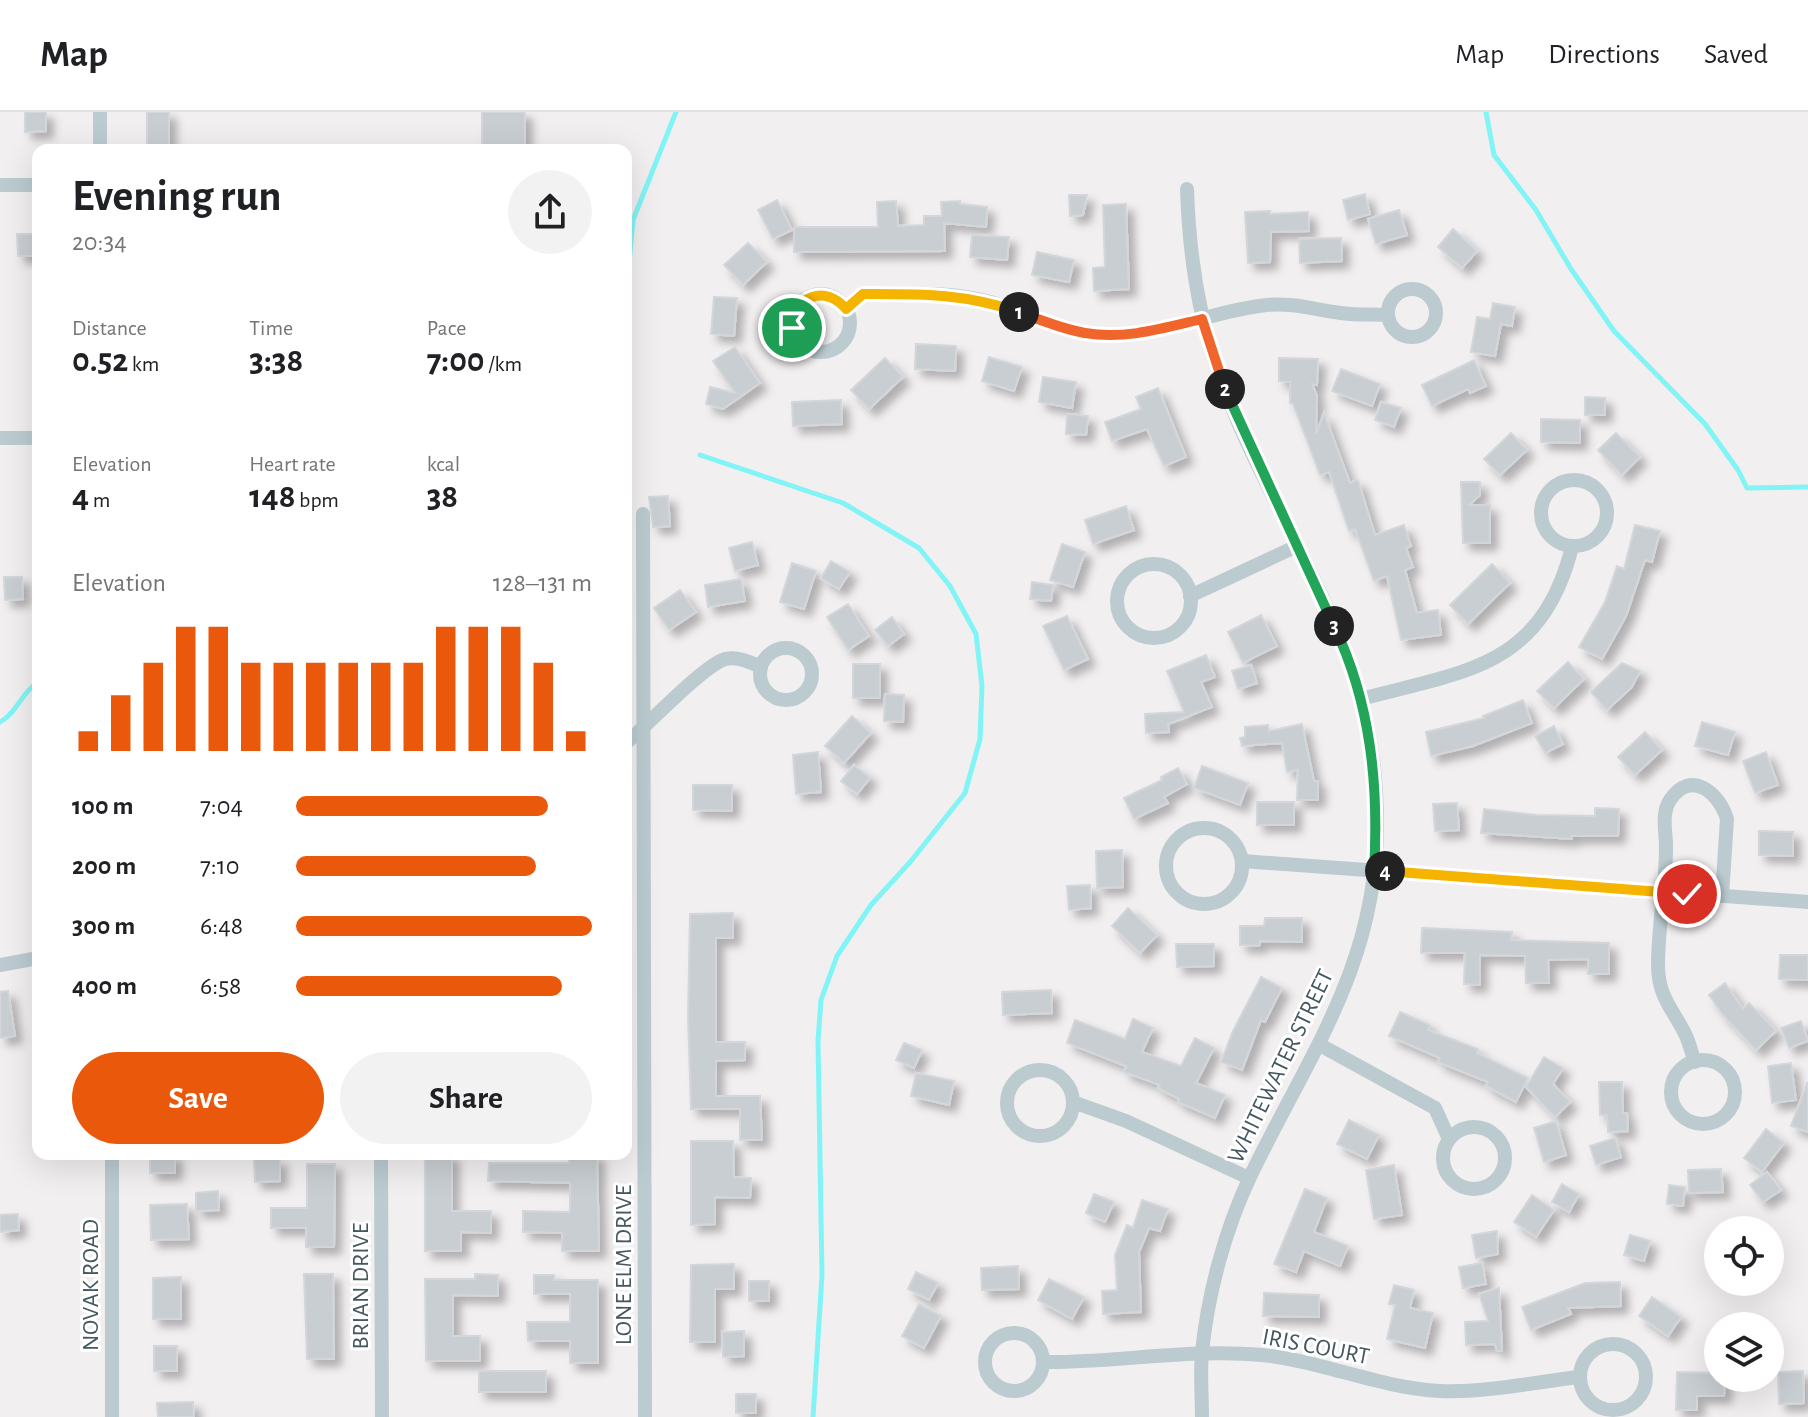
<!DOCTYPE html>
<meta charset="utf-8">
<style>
:root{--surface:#fff;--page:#f2f2f2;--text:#202124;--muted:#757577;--line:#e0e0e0;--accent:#ea580c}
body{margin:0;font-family:"Alegreya Sans",sans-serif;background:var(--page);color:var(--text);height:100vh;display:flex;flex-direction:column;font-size:30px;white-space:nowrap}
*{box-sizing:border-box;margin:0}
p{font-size:26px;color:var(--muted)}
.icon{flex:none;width:44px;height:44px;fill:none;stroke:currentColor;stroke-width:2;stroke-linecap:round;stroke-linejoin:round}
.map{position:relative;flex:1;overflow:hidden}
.side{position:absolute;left:32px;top:32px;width:600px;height:1016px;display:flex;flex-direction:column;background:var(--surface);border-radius:16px;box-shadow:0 8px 32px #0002}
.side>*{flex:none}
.controls{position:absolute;left:1704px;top:1104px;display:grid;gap:16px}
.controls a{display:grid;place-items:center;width:80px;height:80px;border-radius:50%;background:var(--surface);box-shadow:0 8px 32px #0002;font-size:40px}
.pin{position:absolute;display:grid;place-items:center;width:68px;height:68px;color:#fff;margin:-34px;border:4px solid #fff;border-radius:50%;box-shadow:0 2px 8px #0007}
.km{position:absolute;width:40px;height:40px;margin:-20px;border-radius:50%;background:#222;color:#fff;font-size:22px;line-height:40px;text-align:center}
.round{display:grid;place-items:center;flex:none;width:84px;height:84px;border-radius:42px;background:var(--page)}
.head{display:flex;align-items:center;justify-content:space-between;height:136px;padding:0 40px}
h1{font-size:44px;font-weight:700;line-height:60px}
.stats{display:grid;grid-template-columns:repeat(3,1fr);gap:12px;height:136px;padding:8px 40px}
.stats div{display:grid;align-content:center}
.stats b{font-size:34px;font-weight:700}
.stats small{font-size:22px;font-weight:400}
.stats p{font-size:22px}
.chart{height:224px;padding:16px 40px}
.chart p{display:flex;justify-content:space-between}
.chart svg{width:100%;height:144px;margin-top:8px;stroke:var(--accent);stroke-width:6}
.cta{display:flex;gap:16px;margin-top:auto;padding:16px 40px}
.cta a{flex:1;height:92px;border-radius:48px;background:var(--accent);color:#fff;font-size:32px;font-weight:700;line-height:92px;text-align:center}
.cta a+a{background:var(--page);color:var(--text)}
ul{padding:0 40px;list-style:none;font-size:26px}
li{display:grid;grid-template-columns:128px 96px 1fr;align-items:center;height:60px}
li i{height:20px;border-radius:10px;background:var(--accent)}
header{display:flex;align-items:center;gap:48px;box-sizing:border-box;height:112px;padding:0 40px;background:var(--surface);border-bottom:2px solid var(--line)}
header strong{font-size:38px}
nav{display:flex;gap:44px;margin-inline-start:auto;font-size:28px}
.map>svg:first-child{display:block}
</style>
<header>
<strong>Map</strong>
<nav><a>Map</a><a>Directions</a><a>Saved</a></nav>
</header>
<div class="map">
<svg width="1808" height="1305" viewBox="0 0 1808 1305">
<defs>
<filter id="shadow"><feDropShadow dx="7" dy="7" stdDeviation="4" flood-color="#0004"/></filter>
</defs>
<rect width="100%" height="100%" fill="#f2eff0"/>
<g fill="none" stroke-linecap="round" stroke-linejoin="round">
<!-- stream -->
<g stroke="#82f4f5" stroke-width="5">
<path d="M1486,0L1494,43L1536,98L1571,157L1614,219L1705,312L1738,358L1747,376L1808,375"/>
<path d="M626,184L633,108L676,0"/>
<path d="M700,343L843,391L919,436L950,474L976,522L982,574L980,627L965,681L911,749L871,793L837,844L821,888L818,929L822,1163L813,1305"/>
<path d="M0,610C16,602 22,580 38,570"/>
</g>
</g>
<!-- building -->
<g fill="#c9ced2" stroke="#d3d7db" stroke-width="2" filter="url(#shadow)">
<path d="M25,0H46V19L25,20Z"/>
<rect x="147" y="0" width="22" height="38"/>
<rect x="482" y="0" width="43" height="38"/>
<path d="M1365,82L1370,102L1348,108L1343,88Z"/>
<path d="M1069,83H1087L1083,103L1070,104Z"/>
<path d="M777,88L792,118L773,127L758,98Z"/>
<path d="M896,89L898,114L924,113V104H942L941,90L960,89V92L987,95L986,115L944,111L945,139L794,140V115H878L877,90Z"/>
<path d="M1126,92L1129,177L1094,179L1093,156L1105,155L1103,93Z"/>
<path d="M1399,98L1407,123L1376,132L1368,107Z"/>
<path d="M1270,99V102L1308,100L1309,119L1271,120L1270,150L1248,151L1245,100Z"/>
<path d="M1453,117L1477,139L1462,156L1438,135Z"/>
<path d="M17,122H38V144H18Z"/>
<path d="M972,123L1009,125L1007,148L970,145Z"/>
<path d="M1341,126L1342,149L1300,151L1299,127Z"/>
<path d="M748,131L767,150L743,173L724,153Z"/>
<path d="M1037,140L1074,148L1069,170L1032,163Z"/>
<path d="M714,185L737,186L734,224L711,222Z"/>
<path d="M1493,191L1515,195L1512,214L1501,212L1495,244L1471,240L1477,205L1490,207Z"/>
<path d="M916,232L956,234L955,259L915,257Z"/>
<path d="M735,235L760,271L723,297L706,292L710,275L735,281L713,249Z"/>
<path d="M989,245L1022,255L1014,279L982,269Z"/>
<path d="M885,246L903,265L869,297L851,278Z"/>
<path d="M1279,246L1318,247L1317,273L1312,272L1317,284L1316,322L1324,301L1350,371L1358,368L1375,423L1404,413L1411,434L1406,436L1413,455L1405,458L1417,501L1438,498L1441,523L1401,528L1387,464L1374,469L1355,417L1349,419L1329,360L1320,363L1293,292L1290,291V270L1279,269Z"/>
<path d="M1474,248L1486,274L1470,281L1468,277L1432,294L1422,273Z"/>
<path d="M1341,257L1380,272L1372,294L1332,279Z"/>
<path d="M1043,265L1076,270L1072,296L1039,290Z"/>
<path d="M1158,276L1186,345L1164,354L1147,317L1112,329L1105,310L1141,297L1136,285Z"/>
<path d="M1585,285L1605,286V303H1585Z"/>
<path d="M841,288L842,312L793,314L792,290Z"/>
<path d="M1381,290L1401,296L1394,315L1375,308Z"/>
<path d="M1067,302L1088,304L1086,323L1066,322Z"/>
<path d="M1541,307L1580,308V331L1541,330Z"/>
<path d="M1511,321L1527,338L1500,363L1484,347Z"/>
<path d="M1616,321L1640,345L1622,363L1598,338Z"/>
<path d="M1461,370H1480V383L1469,393H1490V431H1463Z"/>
<path d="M668,384L670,414L653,415L649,385Z"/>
<path d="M1126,394L1134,418L1093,432L1085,408Z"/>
<path d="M1635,413L1660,419L1652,450L1645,448L1626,504L1602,547L1579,535L1605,490L1617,454L1624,457Z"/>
<path d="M752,430L758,453L735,459L729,436Z"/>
<path d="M1062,432L1085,440L1073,475L1050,468Z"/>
<path d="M831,449L850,460L839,477L821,466Z"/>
<path d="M792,451L816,459L804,497L780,490Z"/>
<path d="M1492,452L1510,471L1468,512L1450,493Z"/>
<path d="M4,465H22L23,487L5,488Z"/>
<path d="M741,467L745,489L708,495L705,473Z"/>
<path d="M1032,470L1053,473L1051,489L1030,487Z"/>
<path d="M680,478L696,500L669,518L654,496Z"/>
<path d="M848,492L869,524L848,538L827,505Z"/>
<path d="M1261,503L1277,534L1243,551L1228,520Z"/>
<path d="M1067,504L1088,547L1064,558L1043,514Z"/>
<path d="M892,505L904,522L888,534L875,518Z"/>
<path d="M1206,543L1215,565L1201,570L1212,595L1168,612L1169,620L1146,621L1145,602L1184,600L1167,559Z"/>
<path d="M1568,550L1584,567L1554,596L1537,579Z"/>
<path d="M1622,551L1640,559L1632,575L1607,598L1591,580Z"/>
<rect x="853" y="552" width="27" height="34"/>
<path d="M1251,553L1257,571L1238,577L1232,559Z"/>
<path d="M885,582L904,583L903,610L884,609Z"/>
<path d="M1523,588L1532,611L1473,634L1431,644L1426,620L1484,606L1483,604Z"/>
<path d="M852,604L871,621L844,651L825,634Z"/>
<path d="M1702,610L1735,620L1728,643L1695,634Z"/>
<path d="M1302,612L1314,669H1318V688H1297L1298,658L1287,660L1282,631L1242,634L1240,626L1245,625V615L1268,613L1269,619Z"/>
<path d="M1554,614L1563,632L1545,641L1535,624Z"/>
<path d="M1645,620L1662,638L1635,663L1618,645Z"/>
<path d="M818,640L821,680L796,682L793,643Z"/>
<path d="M1766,640L1778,673L1755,681L1743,649Z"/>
<path d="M854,653L870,666L857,682L841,669Z"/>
<path d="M1202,654L1248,671L1240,693L1194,676Z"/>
<path d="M1178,656L1187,672L1164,685L1168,691L1134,707L1124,686L1162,668L1161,665Z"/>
<path d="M693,673H732V699L693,698Z"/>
<rect x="1257" y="690" width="37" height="23"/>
<path d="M1457,691L1459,718L1435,719L1433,692Z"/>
<path d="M1595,696L1619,697L1618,724H1572V727L1481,721L1484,697L1536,703L1595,704Z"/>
<path d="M1759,719L1793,720V744L1759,743Z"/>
<path d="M1122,738L1123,775L1097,776L1096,739Z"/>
<path d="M1090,773L1091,796L1069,798L1067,774Z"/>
<path d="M1128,796L1157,823L1140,841L1112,814Z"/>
<path d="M733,801V826H716V930H745V948L716,949V984H760L762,1028H740V997H691L688,905L690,802Z"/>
<path d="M1265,806H1302V830L1260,829L1259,834L1240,833V814H1264Z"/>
<path d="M1422,816L1512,820L1511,828L1609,831V862H1588V847L1548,848L1549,871H1526L1525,844L1480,843V873L1464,872L1465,841H1421Z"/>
<path d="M1176,832H1214V854L1177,855Z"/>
<path d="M1780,843H1808V868L1779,867Z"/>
<path d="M1261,865L1282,876L1265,910L1261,908L1242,958L1221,950L1233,919Z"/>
<path d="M1725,871L1743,897L1749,891L1776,919L1756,938L1723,903L1709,883Z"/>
<path d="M1051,878L1052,901L1003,903L1002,880Z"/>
<path d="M8,879L15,924L0,926V880Z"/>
<path d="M1400,900L1430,913L1428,918L1478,937L1477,941L1528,966L1516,990L1486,974L1488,970L1438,950L1440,946L1389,924Z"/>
<path d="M1133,907L1153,916L1142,940L1181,954L1195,926L1214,936L1196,971L1225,983L1215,1006L1178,990L1179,987L1158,976L1160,973L1124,960L1126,954L1067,931L1075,908L1125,927Z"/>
<path d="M1801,909L1808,929L1789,936L1781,916Z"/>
<path d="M904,931L922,938L914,956L896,948Z"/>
<path d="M1544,945L1563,956L1553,972L1570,990L1555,1005L1526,975Z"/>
<path d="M1791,951L1796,988L1772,991L1768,954Z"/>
<path d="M916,961L954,969L949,993L911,984Z"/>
<path d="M1599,970H1622L1623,1001H1627L1628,1019L1608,1020L1607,1003H1600Z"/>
<path d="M1807,971H1808V1020L1791,1014Z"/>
<path d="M1349,1008L1379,1023L1367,1047L1337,1032Z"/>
<path d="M1556,1009L1566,1043L1544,1050L1534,1016Z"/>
<path d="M1766,1017L1784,1031L1762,1060L1744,1046Z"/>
<path d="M1615,1026L1621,1045L1596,1053L1590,1034Z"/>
<path d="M691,1029H733L734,1065L751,1066L750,1086L715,1085V1112L691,1113Z"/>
<rect x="150" y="1042" width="25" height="19"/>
<path d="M425,1042H452V1099H491V1121L461,1120V1139H425Z"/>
<path d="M569,1042H597L599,1139H562V1121L523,1120V1099L570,1100V1071L488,1069L489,1051H569Z"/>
<path d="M254,1047H280V1069L255,1070Z"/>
<path d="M307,1052H335L334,1135H306V1116H271V1096H307Z"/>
<path d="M1394,1053L1402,1103L1374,1107L1366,1058Z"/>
<path d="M1721,1057L1723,1080L1689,1081L1688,1058Z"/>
<path d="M1767,1060L1781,1078L1763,1090L1750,1073Z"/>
<path d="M1562,1072L1579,1082L1569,1100L1552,1090Z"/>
<path d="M1669,1073L1685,1075L1683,1094L1667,1092Z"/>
<path d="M1305,1077L1327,1086L1314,1120L1348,1134L1340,1154L1304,1139L1296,1160L1274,1152Z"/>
<path d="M218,1079L219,1098L196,1099V1081Z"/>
<path d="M1094,1082L1114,1090L1105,1110L1086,1101Z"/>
<path d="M1532,1083L1554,1098L1536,1125L1514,1110Z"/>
<path d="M1142,1088L1168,1097L1160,1119L1149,1116L1139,1140L1141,1200L1103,1202L1102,1179L1117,1178L1115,1143L1127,1113L1133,1116Z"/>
<path d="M187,1092L189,1127L151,1128L150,1093Z"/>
<path d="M18,1102L19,1118L0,1120V1103Z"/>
<path d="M1497,1119L1498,1142L1476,1146L1472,1123Z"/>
<path d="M1630,1123L1650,1129L1644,1149L1624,1143Z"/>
<path d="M1482,1151L1486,1172L1463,1176L1459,1155Z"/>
<path d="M734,1152V1177H715V1230H690L691,1153Z"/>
<path d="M1018,1154L1019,1177L982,1178L981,1156Z"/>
<path d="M916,1160L938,1171L929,1188L908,1177Z"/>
<path d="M304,1162H333L334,1247H307Z"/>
<path d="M475,1162L498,1163V1184L453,1183V1224H480V1249H426L425,1167H475Z"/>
<path d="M534,1163H554V1168H598V1251H570V1229H528L527,1210H570V1182H534Z"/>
<path d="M181,1165V1207H153V1166Z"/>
<path d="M1049,1167L1084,1185L1072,1207L1038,1188Z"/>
<rect x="749" y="1169" width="20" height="20"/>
<path d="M1620,1170L1621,1194L1568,1196L1571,1202L1531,1218L1522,1195L1585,1171Z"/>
<path d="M1394,1173L1414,1178L1410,1196L1433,1201L1425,1236L1387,1227L1395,1193L1389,1192Z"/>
<path d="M1499,1176L1502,1239H1497L1495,1232L1466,1233L1465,1210L1488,1209L1479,1182Z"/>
<path d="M1264,1181L1319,1183V1205L1263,1204Z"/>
<path d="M1652,1185L1681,1205L1668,1224L1639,1204Z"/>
<path d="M919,1192L941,1204L924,1236L902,1224Z"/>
<path d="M744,1219V1244L723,1245L722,1220Z"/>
<rect x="154" y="1234" width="23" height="25"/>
<rect x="479" y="1259" width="67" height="21"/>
<path d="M1803,1259L1804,1291L1779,1292L1778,1260Z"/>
<path d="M1677,1260L1718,1261V1266H1725L1724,1284H1697V1298H1676Z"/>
<rect x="736" y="1282" width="20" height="19"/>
<path d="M193,1290L194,1305H158L157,1291Z"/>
</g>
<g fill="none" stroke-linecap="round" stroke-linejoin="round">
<!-- minor -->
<g stroke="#bbcbd0" stroke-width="14">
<path d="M100,0V38"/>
<path d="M0,73H38"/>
<path d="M1187,77C1189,138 1197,198 1217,256C1254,365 1322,462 1356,572C1371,617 1377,665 1377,713C1377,854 1308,944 1250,1065C1225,1118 1208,1181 1202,1240C1200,1261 1202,1284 1202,1305"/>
<circle cx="1412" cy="201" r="24"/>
<circle cx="821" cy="211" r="29"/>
<path d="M846,197L863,182C905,182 949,179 990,190C1031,202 1069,223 1112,223C1165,223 1215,198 1267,193C1296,190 1322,200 1351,202C1363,203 1375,202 1387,203"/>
<path d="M0,326H38"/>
<circle cx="1574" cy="401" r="33"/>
<path d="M643,402L645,1305"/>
<circle cx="1154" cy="489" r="37"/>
<path d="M1190,484L1297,434"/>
<circle cx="786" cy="562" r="26"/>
<path d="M1361,587C1466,559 1541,556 1572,435"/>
<path d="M626,631C648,613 703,554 725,547C737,544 750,550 761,555"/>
<circle cx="1204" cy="754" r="38"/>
<path d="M1242,749L1808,790"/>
<path d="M0,853L38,846"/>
<path d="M1320,933L1435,996L1449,1027"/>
<circle cx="1703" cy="980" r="32"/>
<path d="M1695,950C1692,942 1690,934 1687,926C1675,899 1658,887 1658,853C1658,812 1667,772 1666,730C1665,717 1662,700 1670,688C1690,657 1719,680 1727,707L1722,784"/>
<circle cx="1040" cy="991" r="33"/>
<path d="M1073,990L1126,1009L1249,1066"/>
<circle cx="1474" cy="1046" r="31"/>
<path d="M381,1042L382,1305"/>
<circle cx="1014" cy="1250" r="29"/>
<circle cx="1613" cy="1265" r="33"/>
<path d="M1044,1250C1116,1251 1189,1236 1262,1243C1322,1249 1380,1276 1440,1279C1483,1281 1536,1270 1579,1265"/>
<path d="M112,1305V1042"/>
</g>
</g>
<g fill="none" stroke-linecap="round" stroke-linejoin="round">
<!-- split-1 casing -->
<g stroke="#fff" stroke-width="16">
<path id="split-1" d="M792,216C793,184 826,172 846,197L863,182C921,182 963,181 1019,200"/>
</g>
<!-- split-2 casing -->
<g stroke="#fff" stroke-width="16">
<path id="split-2" d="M1019,200C1041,208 1062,217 1085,221C1125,228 1164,216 1202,207L1225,277"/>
</g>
<!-- split-3 casing -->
<g stroke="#fff" stroke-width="16">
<path id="split-3" d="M1225,277L1334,514"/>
</g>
<!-- split-4 casing -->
<g stroke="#fff" stroke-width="16">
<path id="split-4" d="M1334,514C1371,591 1379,674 1374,759H1385"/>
</g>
<!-- split-5 casing -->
<g stroke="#fff" stroke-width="16">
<path id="split-5" d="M1385,759L1687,782"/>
</g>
<!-- split-1 -->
<use href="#split-1" stroke="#f5b400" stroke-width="10"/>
<!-- split-2 -->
<use href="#split-2" stroke="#f0652b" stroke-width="10"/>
<!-- split-3 -->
<use href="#split-3" stroke="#22a559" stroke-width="10"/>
<!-- split-4 -->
<use href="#split-4" stroke="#22a559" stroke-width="10"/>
<!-- split-5 -->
<use href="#split-5" stroke="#f5b400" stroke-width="10"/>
</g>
<g text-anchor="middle" stroke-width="6" stroke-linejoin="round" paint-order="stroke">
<!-- street labels -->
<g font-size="24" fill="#45585f" stroke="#fff">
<text transform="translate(1280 954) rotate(-64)" y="8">WHITEWATER STREET</text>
<text transform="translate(623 1153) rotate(-90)" y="8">LONE ELM DRIVE</text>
<text transform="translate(90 1173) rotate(-90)" y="8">NOVAK ROAD</text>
<text transform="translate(360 1174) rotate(-90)" y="8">BRIAN DRIVE</text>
<text transform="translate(1316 1234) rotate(11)" y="8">IRIS COURT</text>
</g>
</g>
</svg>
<div class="controls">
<a><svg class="icon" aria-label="locate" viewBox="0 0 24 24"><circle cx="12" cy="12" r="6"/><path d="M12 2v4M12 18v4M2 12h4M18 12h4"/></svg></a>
<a><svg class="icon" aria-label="layers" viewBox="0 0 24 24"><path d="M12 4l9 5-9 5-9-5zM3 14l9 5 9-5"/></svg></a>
</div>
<div class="pin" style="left:792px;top:216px;background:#1e9e55"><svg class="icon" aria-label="arrive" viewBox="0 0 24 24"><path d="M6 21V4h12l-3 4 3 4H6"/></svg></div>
<div class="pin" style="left:1687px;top:782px;background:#d93025"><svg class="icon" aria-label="check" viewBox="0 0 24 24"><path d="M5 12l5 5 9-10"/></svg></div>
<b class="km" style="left:1019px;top:200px">1</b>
<b class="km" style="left:1225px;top:277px">2</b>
<b class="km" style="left:1334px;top:514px">3</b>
<b class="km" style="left:1385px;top:759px">4</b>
<section class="side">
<div class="head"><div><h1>Evening run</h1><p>20:34</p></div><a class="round"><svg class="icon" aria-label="share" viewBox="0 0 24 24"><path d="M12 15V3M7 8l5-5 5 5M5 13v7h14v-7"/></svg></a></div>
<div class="stats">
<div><p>Distance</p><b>0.52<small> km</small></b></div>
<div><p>Time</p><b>3:38</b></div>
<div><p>Pace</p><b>7:00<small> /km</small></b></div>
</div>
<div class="stats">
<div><p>Elevation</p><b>4<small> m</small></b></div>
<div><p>Heart rate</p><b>148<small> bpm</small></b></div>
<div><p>kcal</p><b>38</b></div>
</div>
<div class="chart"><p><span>Elevation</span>128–131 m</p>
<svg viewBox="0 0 160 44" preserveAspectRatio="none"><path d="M5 44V38M15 44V27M25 44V17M35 44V6M45 44V6M55 44V17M65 44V17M75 44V17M85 44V17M95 44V17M105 44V17M115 44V6M125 44V6M135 44V6M145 44V17M155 44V38"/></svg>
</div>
<ul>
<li><b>100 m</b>7:04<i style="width:85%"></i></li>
<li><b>200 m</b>7:10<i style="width:81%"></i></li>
<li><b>300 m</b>6:48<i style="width:100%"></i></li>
<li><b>400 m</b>6:58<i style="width:90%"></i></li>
</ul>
<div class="cta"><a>Save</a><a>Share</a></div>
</section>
</div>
